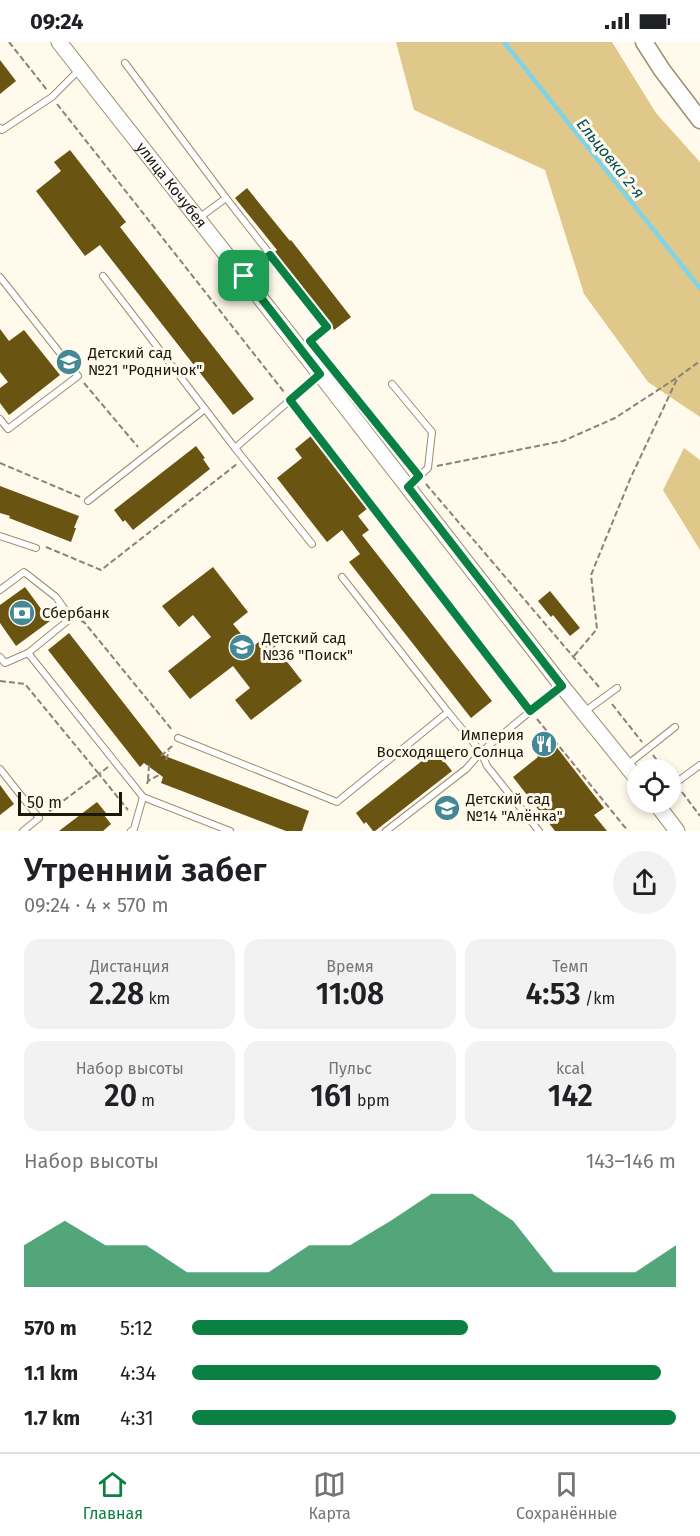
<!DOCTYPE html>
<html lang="ru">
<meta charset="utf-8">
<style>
:root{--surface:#fff;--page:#f2f2f2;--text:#202124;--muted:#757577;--line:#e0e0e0;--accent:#0b8043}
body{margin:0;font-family:"Fira Sans",sans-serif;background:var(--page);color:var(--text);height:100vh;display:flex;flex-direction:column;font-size:22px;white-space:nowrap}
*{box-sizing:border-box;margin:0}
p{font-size:20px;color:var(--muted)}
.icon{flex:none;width:33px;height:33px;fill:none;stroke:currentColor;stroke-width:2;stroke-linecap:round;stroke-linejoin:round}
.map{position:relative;height:789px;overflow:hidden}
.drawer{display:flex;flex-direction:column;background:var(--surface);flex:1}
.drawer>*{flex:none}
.tools{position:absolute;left:627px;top:717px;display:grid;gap:12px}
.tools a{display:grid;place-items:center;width:54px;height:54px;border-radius:50%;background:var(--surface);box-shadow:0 3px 9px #0003;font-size:30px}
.scale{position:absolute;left:18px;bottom:15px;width:104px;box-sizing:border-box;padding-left:6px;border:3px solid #1b170a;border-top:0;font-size:16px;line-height:21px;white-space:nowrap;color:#1b170a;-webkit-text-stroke:4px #fffaec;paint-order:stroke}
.pin{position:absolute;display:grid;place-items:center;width:51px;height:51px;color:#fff;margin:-26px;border-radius:12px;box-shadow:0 3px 9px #0006}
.round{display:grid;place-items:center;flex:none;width:63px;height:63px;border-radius:32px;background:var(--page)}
.overview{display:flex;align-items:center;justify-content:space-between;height:102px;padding:0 24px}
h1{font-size:33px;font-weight:600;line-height:45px}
.metrics{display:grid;grid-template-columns:repeat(3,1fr);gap:9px;height:102px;padding:6px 24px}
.metrics div{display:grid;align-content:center;border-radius:15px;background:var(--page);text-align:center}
.metrics b{font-size:30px;font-weight:600}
.metrics small{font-size:16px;font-weight:400}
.metrics p{font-size:16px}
.chart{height:168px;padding:12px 24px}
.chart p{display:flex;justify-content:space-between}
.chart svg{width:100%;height:108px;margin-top:6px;fill:var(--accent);opacity:.7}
ul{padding:0 24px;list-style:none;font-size:20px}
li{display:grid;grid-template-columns:96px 72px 1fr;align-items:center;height:45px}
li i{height:15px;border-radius:8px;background:var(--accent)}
.status{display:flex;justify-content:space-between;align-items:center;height:42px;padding:0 30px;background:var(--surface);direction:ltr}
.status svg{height:16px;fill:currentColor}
.tabs{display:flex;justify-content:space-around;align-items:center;height:84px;border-top:2px solid var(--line);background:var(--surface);font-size:16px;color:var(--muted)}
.tabs a{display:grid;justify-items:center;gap:3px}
.tabs .selected{color:var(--accent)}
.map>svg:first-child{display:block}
</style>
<div class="status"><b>09:24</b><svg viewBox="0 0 49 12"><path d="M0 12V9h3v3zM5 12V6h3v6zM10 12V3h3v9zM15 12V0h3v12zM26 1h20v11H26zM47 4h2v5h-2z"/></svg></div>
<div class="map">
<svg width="700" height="789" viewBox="0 0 700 789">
<rect width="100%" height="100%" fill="#fffaec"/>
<!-- green -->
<g fill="#dfc88a">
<path d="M396,0H612L656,71L700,120V375L648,340L584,252L545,128L414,68Z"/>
<path d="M684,406L700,418V508L663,448Z"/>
</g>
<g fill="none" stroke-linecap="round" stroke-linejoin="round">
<!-- stream -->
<path stroke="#80d4e5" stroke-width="4.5" d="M504,0L700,246"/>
</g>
<!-- building -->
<g fill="#695412">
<path d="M0,18L16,39L0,52Z"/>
<path d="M70,108L126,180L120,185L254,357L233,373L100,203L85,214L36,149L61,129L54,120Z"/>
<path d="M247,146L290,199L291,198L351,275L334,288L331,282L275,210L277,208L235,156Z"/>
<path d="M0,287L9,299L24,288L60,333L9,373L0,361V346L8,340L0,330Z"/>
<path d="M311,394L368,466L358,474L369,488L362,493L492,659L471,676L349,520L360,512L342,488L327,500L277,436L302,416L295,407Z"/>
<path d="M196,404L205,416L203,417L210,427L133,488L125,478L123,480L114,468Z"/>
<path d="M0,444L79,474L74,486H76L71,500L9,476L10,474L0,471Z"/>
<path d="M213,525L248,570L233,582L252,605L267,594L302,639L251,678L235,658L250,646L233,624L190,657L168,629L211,595L193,573L179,585L162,564Z"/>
<path d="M25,545L50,579L16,604L0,581V563Z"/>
<path d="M550,549L580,586L570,594L553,573L551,575L538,559Z"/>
<path d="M69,591L165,714L309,769L302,789H286L161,741L163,735L144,721L140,725L48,608Z"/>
<path d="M548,694L604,766L594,773L607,789H555L513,735L538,715L532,706Z"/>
<path d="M437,707L446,718L444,719L452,729L375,789H373L366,780L364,782L356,771Z"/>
<path d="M0,743L14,762L0,773Z"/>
<path d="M97,760L106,771L104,773L111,782L103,789H59Z"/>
</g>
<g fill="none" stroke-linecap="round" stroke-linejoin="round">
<!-- service casing -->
<g stroke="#9b8f70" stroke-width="8">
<g id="service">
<path d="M125,21L226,156L199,176"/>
<path d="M0,86L2,88L52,55L80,27"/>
<path d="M226,156L327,285L301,306"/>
<path d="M103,234L235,406L320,332"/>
<path d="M244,234L270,213"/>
<path d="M0,235L78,334L8,387L0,377"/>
<path d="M392,342L432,390L428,426L409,444"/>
<path d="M235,406L312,502"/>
<path d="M88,459L205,367"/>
<path d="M0,494L36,506"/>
<path d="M342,535L448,670L481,710L561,644"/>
<path d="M0,548L24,530L56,555L71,576L28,611"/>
<path d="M0,615L5,621L28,611L143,755"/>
<path d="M584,670L617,646"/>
<path d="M178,696L337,760L448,670"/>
<path d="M627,723L675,685"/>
<path d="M0,727L39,776L23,789"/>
<path d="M670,745L700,723"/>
<path d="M131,789L134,787L143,755L230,789"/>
<path d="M386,789L466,727L481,710L487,724L539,789"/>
</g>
</g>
<!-- tertiary casing -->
<g stroke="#9b8f70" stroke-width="17">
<g id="tertiary">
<path id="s1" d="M59,0L320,332L562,644L638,738"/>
<path d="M655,760L677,789"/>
</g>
</g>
<!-- secondary casing -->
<g stroke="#9b8f70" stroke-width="19">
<path id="secondary" d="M644,0L662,28L700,78"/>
</g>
<!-- path -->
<g stroke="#888376" stroke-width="2" stroke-dasharray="6 3" stroke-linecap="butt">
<path d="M9,0L47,48"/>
<path d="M57,62L284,350"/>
<path d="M84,341L138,405"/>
<path d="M296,366L524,661"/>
<path d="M0,421L80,455"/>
<path d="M437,424L563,399L615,376L678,335L700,319"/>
<path d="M426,442L599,645"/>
<path d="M46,505L101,528L237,422"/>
<path d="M81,579L84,580L173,689"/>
<path d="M574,614L597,587L591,533L631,435L678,335"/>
<path d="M0,639L25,642L99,732L47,771"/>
<path d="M612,662L642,700"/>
<path d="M537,677L628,789"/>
<path d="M653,713L664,728"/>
<path d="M161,714L172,704"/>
<path d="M166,718L169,709"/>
<path d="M108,725L99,732L128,768"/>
<path d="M148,738L149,723"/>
<path d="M147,742L148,739L161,732"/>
<path d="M682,750L700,774"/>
</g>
<!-- service -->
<use href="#service" stroke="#fff" stroke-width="6"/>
<!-- tertiary -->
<use href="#tertiary" stroke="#fff" stroke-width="15"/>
<!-- secondary -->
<use href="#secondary" stroke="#fff" stroke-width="16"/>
</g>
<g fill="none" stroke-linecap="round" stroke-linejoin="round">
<!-- route casing -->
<g stroke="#fff" stroke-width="12">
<path id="route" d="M270,213L327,285L310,299L419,434L408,445L562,644L530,669L290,358L320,332L244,234Z"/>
</g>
<!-- route -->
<use href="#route" stroke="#0b8043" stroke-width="8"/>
</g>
<!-- icons -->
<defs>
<g id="school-disc" transform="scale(1.35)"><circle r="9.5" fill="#448896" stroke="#fffaec"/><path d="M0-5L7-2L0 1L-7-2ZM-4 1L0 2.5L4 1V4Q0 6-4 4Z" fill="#fff"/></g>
<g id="bank-disc" transform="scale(1.35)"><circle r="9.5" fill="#448896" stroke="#fffaec"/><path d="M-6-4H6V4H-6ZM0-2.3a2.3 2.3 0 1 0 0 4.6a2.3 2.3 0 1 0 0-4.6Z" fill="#fff"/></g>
<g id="restaurant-disc" transform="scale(1.35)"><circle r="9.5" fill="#448896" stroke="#fffaec"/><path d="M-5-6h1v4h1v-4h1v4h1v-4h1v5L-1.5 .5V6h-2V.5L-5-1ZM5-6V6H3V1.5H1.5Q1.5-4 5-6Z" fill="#fff"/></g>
</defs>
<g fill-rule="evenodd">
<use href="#school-disc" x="69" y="320"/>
<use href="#bank-disc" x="22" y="571"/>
<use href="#school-disc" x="242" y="605"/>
<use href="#restaurant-disc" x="544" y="702"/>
<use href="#school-disc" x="447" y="766"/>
</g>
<g text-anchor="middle" stroke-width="6" stroke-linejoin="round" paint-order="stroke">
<!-- street labels -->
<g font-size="15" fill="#1b170a" stroke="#fffaec">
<text dy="5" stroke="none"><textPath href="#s1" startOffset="182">улица Кочубея</textPath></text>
</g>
<!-- poi labels -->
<g font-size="15" fill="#1b170a" stroke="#fffaec" text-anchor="start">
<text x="88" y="316">Детский сад<tspan x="88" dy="17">№21 "Родничок"</tspan></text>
<text x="42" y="576">Сбербанк</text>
<text x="262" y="601">Детский сад<tspan x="262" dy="17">№36 "Поиск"</tspan></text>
<text x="524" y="698" text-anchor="end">Империя<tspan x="524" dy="17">Восходящего Солнца</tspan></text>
<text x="466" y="762">Детский сад<tspan x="466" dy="17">№14 "Алёнка"</tspan></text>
</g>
<!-- water labels -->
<g font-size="16" font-style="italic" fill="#004f5b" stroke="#fffaec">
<text transform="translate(611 116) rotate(51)" y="6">Ельцовка 2-я</text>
</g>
</g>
</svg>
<div class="tools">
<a><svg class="icon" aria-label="locate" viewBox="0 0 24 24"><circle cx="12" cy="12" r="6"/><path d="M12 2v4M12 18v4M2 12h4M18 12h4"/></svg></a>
</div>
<div class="scale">50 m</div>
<div class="pin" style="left:244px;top:234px;background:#1e9e55"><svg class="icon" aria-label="arrive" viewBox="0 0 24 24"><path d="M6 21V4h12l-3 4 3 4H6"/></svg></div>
</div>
<section class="drawer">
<div class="overview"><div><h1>Утренний забег</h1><p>09:24 · 4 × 570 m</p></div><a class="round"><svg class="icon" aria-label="share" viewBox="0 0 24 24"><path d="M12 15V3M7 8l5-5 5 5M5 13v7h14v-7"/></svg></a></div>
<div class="metrics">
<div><p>Дистанция</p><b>2.28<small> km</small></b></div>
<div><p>Время</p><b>11:08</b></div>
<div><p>Темп</p><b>4:53<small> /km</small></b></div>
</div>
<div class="metrics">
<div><p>Набор высоты</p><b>20<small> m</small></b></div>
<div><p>Пульс</p><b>161<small> bpm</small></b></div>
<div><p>kcal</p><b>142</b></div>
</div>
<div class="chart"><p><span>Набор высоты</span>143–146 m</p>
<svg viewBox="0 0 160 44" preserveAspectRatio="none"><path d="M0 44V27L10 17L20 27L30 27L40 38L50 38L60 38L70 27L80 27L90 17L100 6L110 6L120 17L130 38L140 38L150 38L160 27V44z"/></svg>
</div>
<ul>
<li><b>570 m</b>5:12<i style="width:57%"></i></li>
<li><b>1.1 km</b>4:34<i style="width:97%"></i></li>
<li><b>1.7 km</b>4:31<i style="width:100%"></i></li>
</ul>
</section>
<nav class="tabs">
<a class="selected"><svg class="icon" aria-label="home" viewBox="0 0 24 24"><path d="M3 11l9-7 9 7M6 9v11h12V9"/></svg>Главная</a>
<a><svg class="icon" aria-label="map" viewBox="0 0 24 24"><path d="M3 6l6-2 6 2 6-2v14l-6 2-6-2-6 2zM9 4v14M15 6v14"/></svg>Карта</a>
<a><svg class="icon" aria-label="saved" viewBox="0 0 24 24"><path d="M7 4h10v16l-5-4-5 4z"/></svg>Сохранённые</a>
</nav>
